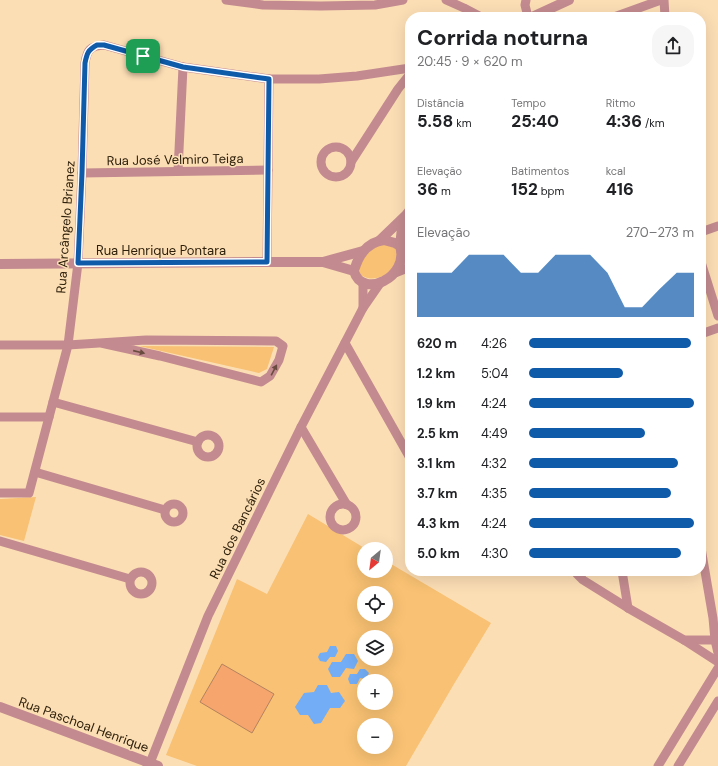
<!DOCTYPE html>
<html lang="pt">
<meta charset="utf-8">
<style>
:root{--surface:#fff;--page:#f6f6f6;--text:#202124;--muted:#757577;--accent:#0f5aa9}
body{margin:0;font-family:"DM Sans",sans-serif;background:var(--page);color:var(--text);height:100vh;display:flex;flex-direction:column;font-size:15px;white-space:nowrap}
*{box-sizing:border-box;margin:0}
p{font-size:13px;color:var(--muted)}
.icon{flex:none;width:22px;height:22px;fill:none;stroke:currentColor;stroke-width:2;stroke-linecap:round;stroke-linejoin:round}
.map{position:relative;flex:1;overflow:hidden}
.side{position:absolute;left:405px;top:12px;width:301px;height:564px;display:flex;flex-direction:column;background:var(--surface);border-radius:16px;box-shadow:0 4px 16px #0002}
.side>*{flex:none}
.needle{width:26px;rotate:209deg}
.fabs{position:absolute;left:357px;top:542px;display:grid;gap:8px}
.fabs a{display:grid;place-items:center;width:36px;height:36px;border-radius:50%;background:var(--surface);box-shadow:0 4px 16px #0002;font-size:20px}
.pin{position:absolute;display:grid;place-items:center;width:34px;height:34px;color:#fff;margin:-17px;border-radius:8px;box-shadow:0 2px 6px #0006}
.round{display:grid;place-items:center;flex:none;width:42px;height:42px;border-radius:16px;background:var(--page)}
.summary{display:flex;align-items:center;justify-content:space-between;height:68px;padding:0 12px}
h1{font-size:22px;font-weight:700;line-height:30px}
.figures{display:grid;grid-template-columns:repeat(3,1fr);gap:6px;height:68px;padding:4px 12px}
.figures div{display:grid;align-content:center}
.figures b{font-size:17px;font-weight:700}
.figures small{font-size:11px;font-weight:400}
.figures p{font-size:11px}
.chart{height:112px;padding:8px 12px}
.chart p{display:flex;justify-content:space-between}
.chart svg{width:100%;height:72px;margin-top:4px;fill:var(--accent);opacity:.7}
ul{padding:0 12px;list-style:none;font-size:13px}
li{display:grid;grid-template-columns:64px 48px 1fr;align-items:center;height:30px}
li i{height:10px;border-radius:5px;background:var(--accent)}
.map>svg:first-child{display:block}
</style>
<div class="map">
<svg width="718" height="766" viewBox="0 0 718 766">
<rect width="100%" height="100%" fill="#fcdeb5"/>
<!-- green -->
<g fill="#f8c173" fill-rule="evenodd">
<path d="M382,244C386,245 391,245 394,247C404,252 396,265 390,271C385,276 375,280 368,278C350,275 365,254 373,248C376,246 379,245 382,244Z"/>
<path d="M139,346L274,347L267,369L259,373Z"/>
<path d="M36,497L24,541L0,535V499Z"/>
<path d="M308,514L366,549H364V571H386V561L491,623L454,684L406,766H197L166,755L237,579L267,594ZM364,593H386V615H364ZM364,637H386V659H364ZM364,681H386V703H364ZM364,725H386V747H364Z"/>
</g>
<!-- water -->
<g fill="#73adf5">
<path d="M330,646H336L338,651L335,657H330L326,662L320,661L318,657L320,653L327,652Z"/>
<path d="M346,654H354L358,661L354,669L346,668L340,677H332L328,669L332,662H341Z"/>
<path d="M360,669H365L369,673L366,679L360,678L357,684H350L348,679L350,674H357Z"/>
<path d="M318,685H327L331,693L339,692L345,701L340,708H330L321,723L314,724L308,715H300L295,707L304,693L314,692Z"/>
</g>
<!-- building -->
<path fill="#f6a56c" stroke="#b48260" d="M222,664L274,694L252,733L200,702Z"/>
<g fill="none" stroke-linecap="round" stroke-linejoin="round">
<!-- minor -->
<g stroke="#c38b8f" stroke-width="9">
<path d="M226,0L263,5L321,6L375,5L403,0"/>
<path d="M446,0L464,8L481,17"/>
<path d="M526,0L525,5L528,17"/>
<path d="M664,0L665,17"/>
<path d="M614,17L661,0"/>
<circle cx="336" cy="162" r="15"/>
<path d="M351,162L398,89L410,74"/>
<path d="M178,171L183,67"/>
<path d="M82,173L268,170"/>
<path d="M701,232L718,226"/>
<path d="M401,251L410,253"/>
<path d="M267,262L269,79"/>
<path d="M701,262L718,316"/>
<path d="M395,273L410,267"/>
<path d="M363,282V308"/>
<path d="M701,334L718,328"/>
<path d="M345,343L410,458"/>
<path d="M0,345H68L146,340L276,341L283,346L279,360L270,376L261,382L160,356L101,343"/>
<path d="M53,402L198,442"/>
<path d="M0,417H49"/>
<path d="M301,427L347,505"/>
<circle cx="208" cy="446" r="11"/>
<path d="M35,472L165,510"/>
<path d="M0,493H29L68,345L78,263L82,173L85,63C87,50 90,46 104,45L183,67L269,79H319L357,76L410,68"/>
<circle cx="174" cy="513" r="9"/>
<circle cx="343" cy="517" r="13"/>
<path d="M0,541L130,579"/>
<path d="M701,548L713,618L715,640L718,653"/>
<path d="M576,571L577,574L583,580L628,608L684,640H715"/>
<path d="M622,571L628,608"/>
<circle cx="141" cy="583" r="11"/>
<path d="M684,640L718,662"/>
<path d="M147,766L150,763L208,616L301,427L363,308L381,282"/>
<path d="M658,766L718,668"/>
<path d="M678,766L718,701"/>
</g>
<!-- tertiary -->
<g stroke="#c38b8f" stroke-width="10">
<path d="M532,17L569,0"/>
<path d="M384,240L395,243L400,246C410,277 362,300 354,271C358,256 367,242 384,240Z"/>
<path d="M379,241L406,215L410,210"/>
<path d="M400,246L402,228L406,217"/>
<path d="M323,262L363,251"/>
<path d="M0,264L267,262H323L354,271"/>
<path d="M0,707L158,766"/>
</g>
</g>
<!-- one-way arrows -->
<defs><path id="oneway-solid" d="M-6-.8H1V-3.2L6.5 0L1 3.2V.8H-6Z"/></defs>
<g fill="#6a4b40">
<use href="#oneway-solid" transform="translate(139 352) rotate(13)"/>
<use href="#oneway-solid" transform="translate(274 370) rotate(-62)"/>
</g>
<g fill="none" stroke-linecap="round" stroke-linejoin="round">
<!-- route casing -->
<g stroke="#fff" stroke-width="8">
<path id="route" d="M97,45H104L183,67L269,79L267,262L78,263L82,173L85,63C87,53 88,50 97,45Z"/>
</g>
<!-- route -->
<use href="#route" stroke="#0f5aa9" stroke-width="5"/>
</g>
<g text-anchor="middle" stroke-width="3" stroke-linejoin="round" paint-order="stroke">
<!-- street labels -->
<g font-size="13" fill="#2e200b" stroke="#fcdeb5">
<text transform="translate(175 159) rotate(-1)" y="5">Rua José Velmiro Teiga</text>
<text transform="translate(65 227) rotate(-86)" y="5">Rua Arcângelo Brianez</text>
<text x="161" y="255">Rua Henrique Pontara</text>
<text transform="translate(237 528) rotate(-64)" y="5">Rua dos Bancários</text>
<text transform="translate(84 724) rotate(20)" y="5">Rua Paschoal Henrique</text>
</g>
</g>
</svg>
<div class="fabs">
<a><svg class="needle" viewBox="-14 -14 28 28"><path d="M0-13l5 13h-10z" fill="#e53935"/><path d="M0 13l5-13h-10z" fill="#757577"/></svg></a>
<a><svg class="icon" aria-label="locate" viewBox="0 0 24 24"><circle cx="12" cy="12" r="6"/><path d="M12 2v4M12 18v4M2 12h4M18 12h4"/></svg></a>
<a><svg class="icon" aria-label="layers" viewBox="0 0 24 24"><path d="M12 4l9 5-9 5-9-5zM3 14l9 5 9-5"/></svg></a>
<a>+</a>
<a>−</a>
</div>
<div class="pin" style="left:143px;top:56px;background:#1e9e55"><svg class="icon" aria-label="arrive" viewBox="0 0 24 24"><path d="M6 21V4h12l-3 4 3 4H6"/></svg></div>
<section class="side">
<div class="summary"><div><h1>Corrida noturna</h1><p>20:45 · 9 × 620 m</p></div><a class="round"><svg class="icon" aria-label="share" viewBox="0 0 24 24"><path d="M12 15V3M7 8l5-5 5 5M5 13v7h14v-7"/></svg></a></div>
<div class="figures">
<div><p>Distância</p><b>5.58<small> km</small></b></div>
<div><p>Tempo</p><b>25:40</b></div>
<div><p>Ritmo</p><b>4:36<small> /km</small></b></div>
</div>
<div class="figures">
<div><p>Elevação</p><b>36<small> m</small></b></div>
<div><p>Batimentos</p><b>152<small> bpm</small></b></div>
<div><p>kcal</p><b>416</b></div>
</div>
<div class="chart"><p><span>Elevação</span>270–273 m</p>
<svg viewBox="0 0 160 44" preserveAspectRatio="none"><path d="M0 44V17L10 17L20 17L30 6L40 6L50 6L60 17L70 17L80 6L90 6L100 6L110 17L120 38L130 38L140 27L150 17L160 17V44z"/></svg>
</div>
<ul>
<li><b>620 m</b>4:26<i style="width:98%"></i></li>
<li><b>1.2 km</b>5:04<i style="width:57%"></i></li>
<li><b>1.9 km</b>4:24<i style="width:100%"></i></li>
<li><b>2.5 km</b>4:49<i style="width:70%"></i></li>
<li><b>3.1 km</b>4:32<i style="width:90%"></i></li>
<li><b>3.7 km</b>4:35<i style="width:86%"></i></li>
<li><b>4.3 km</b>4:24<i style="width:100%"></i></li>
<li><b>5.0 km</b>4:30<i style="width:92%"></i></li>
</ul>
</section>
</div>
